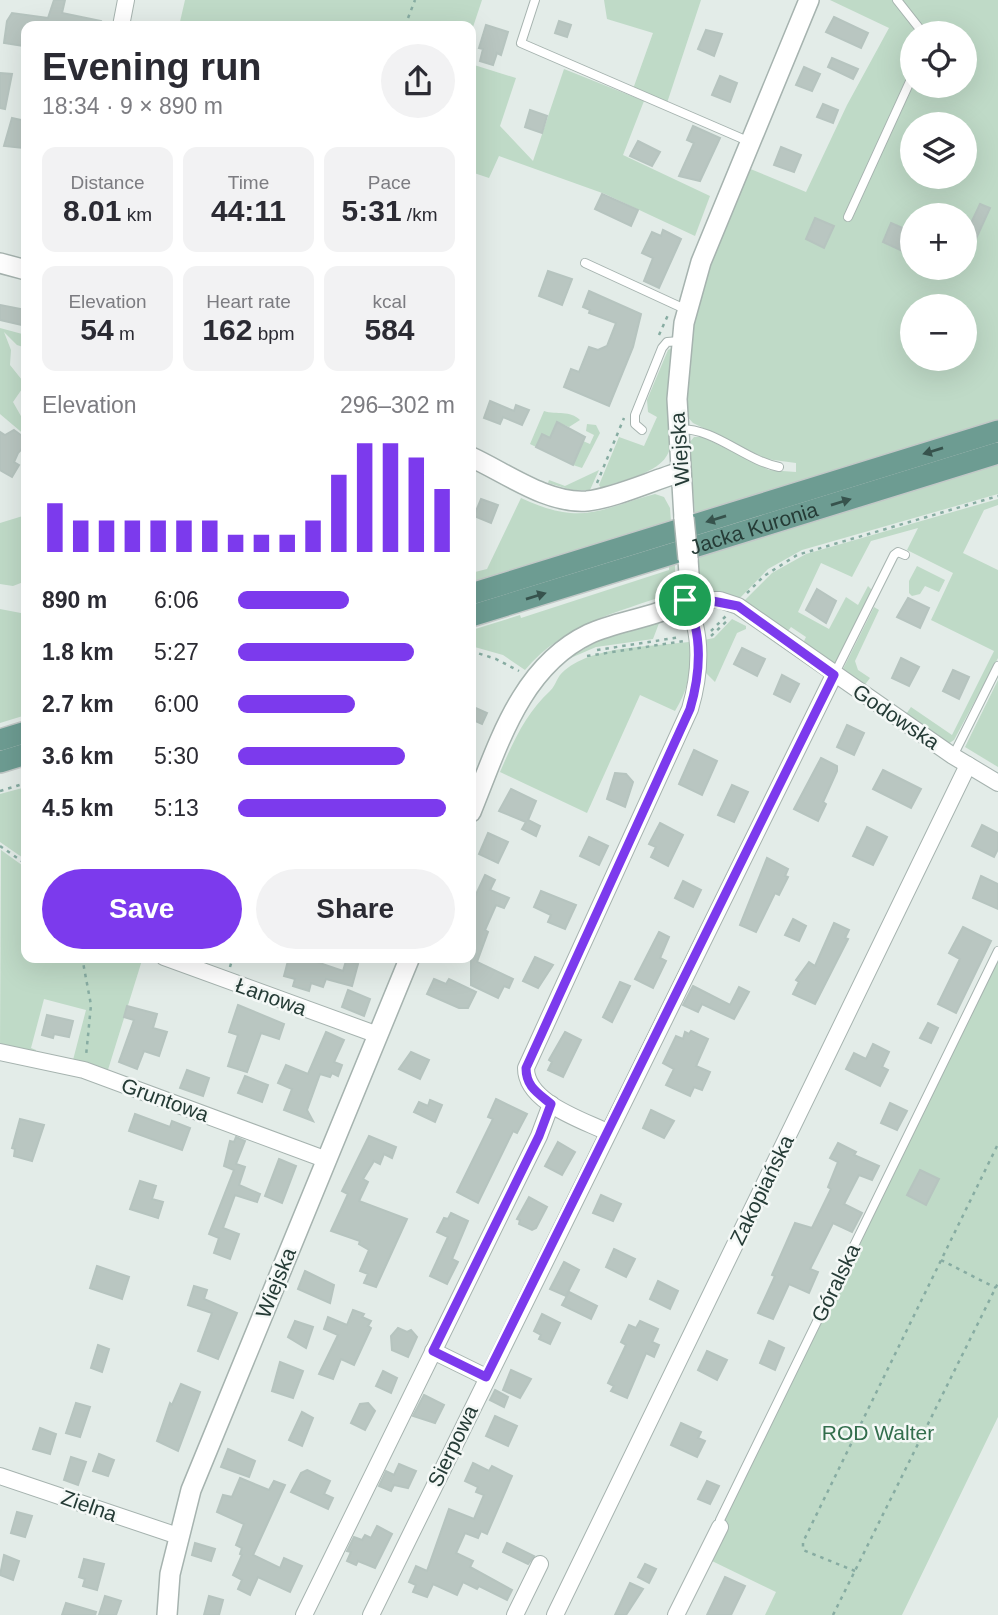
<!DOCTYPE html>
<meta charset="utf-8">
<style>
:root{--surface:#fff;--page:#f2f2f3;--text:#2b2b33;--muted:#7c7c81;--accent:#7c3aed}
body{margin:0;font-family:Arial,sans-serif;background:var(--page);color:var(--text);height:100vh;display:flex;flex-direction:column;font-size:26px;white-space:nowrap}
*{box-sizing:border-box;margin:0}
p{font-size:23px;color:var(--muted)}
.icon{flex:none;width:38px;height:38px;fill:none;stroke:currentColor;stroke-width:2;stroke-linecap:round;stroke-linejoin:round}
.map{position:relative;flex:1;overflow:hidden}
.details{position:absolute;left:21px;top:21px;width:455px;height:942px;display:flex;flex-direction:column;background:var(--surface);border-radius:14px;box-shadow:0 7px 28px #0002}
.details>*{flex:none}
.fabs{position:absolute;left:900px;top:21px;display:grid;gap:14px}
.fabs a{display:grid;place-items:center;width:77px;height:77px;border-radius:50%;background:var(--surface);box-shadow:0 7px 28px #0002;font-size:35px}
.pin{position:absolute;display:grid;place-items:center;width:60px;height:60px;color:#fff;margin:-30px;border:4px solid #fff;border-radius:50%;box-shadow:0 2px 7px #0007}
.round{display:grid;place-items:center;flex:none;width:74px;height:74px;border-radius:37px;background:var(--page)}
.headline{display:flex;align-items:center;justify-content:space-between;height:119px;padding:0 21px}
h1{font-size:38px;font-weight:700;line-height:52px}
.stats{display:grid;grid-template-columns:repeat(3,1fr);gap:10px;height:119px;padding:7px 21px}
.stats div{display:grid;align-content:center;border-radius:14px;background:var(--page);text-align:center}
.stats b{font-size:30px;font-weight:700}
.stats small{font-size:19px;font-weight:400}
.stats p{font-size:19px}
.chart{height:196px;padding:14px 21px}
.chart p{display:flex;justify-content:space-between}
.chart svg{width:100%;height:126px;margin-top:7px;stroke:var(--accent);stroke-width:6}
.action{display:flex;gap:14px;margin-top:auto;padding:14px 21px}
.action a{flex:1;height:80px;border-radius:42px;background:var(--accent);color:#fff;font-size:28px;font-weight:700;line-height:80px;text-align:center}
.action a+a{background:var(--page);color:var(--text)}
ul{padding:0 21px;list-style:none;font-size:23px}
li{display:grid;grid-template-columns:112px 84px 1fr;align-items:center;height:52px}
li i{height:18px;border-radius:9px;background:var(--accent)}
.map>svg:first-child{display:block}
</style>
<div class="map">
<svg width="998" height="1615" viewBox="0 0 998 1615">
<rect width="100%" height="100%" fill="#e3ece8"/>
<!-- green -->
<g fill="#bfdac7" fill-rule="evenodd">
<path d="M185,0H482L471,33V26H179Z"/>
<path d="M604,0H701L667,103L633,89L653,33L607,19Z"/>
<path d="M830,0H998V423L695,514L689,443L694,437H703L769,470L796,472V463L766,459L693,423L684,413L693,324L703,283L748,168L806,192L847,105L889,28ZM912,33H964V86H912ZM912,124H964V177H912ZM912,215H964V268H912ZM912,306H964V359H912Z"/>
<path d="M471,64L516,78L500,126L533,161L564,69L644,101L623,155L710,196L695,236L605,194L499,156L489,178L471,172Z"/>
<path d="M0,328L26,335V348L17,345L4,332L11,350L10,365L22,380V389L13,402L26,425V436L0,414Z"/>
<path d="M672,348L670,447C666,473 623,479 601,488L599,485L619,437L644,446L657,417L648,412L647,400L668,350Z"/>
<path d="M544,411C557,415 570,410 580,420L569,427L557,422L550,438L542,435L536,447L530,444Z"/>
<path d="M587,424L596,425L600,433L582,468L573,465L583,441L590,444L594,435L586,431Z"/>
<path d="M998,462V494L802,550L768,569L739,599L712,591L700,581L698,556Z"/>
<path d="M599,470L590,490H572L548,483L549,480L565,486Z"/>
<path d="M655,494L664,497L670,508L671,522L471,584V573L487,569L521,498C582,526 597,510 655,494Z"/>
<path d="M998,499V505L984,510L963,553L998,570V658L954,740L948,744L904,717L911,707L952,735L994,651L931,620L953,573L907,550L918,528L871,541L852,577L821,563L798,612L829,629L846,597L858,605L868,586L873,591L835,665L803,643L806,637L791,627L788,631L744,601L772,573L806,554Z"/>
<path d="M26,515V581L13,586L0,584V523Z"/>
<path d="M675,563V589L670,594C617,612 563,625 525,670L503,655L471,646V627L472,630L520,615L521,618L669,570V564Z"/>
<path d="M917,566L945,580L939,592L925,586L920,594L912,596L909,593V581Z"/>
<path d="M874,607L879,610L855,661L858,670L870,678L864,686L842,671Z"/>
<path d="M0,609L26,614V715L0,723Z"/>
<path d="M661,618L653,639L596,647L559,663L606,637Z"/>
<path d="M732,619L746,626V629L737,633L715,682L706,673L704,640L714,638Z"/>
<path d="M689,642C692,668 689,689 675,711L640,695L587,813L500,772C513,742 526,713 550,691C557,684 556,677 565,670C596,645 651,647 689,642Z"/>
<path d="M998,680V767L965,747Z"/>
<path d="M26,787V860L0,842V794Z"/>
<path d="M1,850L26,868V957H143L107,1073L73,1060L86,1010L44,999L31,1048L36,1050V1053L0,1047Z"/>
<path d="M998,959V1417L902,1615H765L776,1592L712,1561L727,1528L721,1525Z"/>
</g>
<!-- building -->
<g fill="#b9c6c1" stroke="#b6c4bf" stroke-width="2">
<path d="M54,0H65L62,13L101,21L100,26H26L24,46L4,43L7,21L12,13L48,18Z"/>
<path d="M834,17L868,33L861,48L826,32Z"/>
<path d="M559,21L571,25L567,37L555,33Z"/>
<path d="M486,25L508,32L501,55L497,53L493,65L480,61L483,49L479,48Z"/>
<path d="M706,30L722,34L714,56L698,49Z"/>
<path d="M832,58L858,69L853,79L828,67Z"/>
<path d="M804,67L820,74L812,91L796,85Z"/>
<path d="M0,73L12,74L5,109L0,108Z"/>
<path d="M720,76L737,83L730,102L712,95Z"/>
<path d="M823,104L838,110L833,123L817,117Z"/>
<path d="M530,110L547,116L542,133L525,127Z"/>
<path d="M12,118L26,121L23,148L4,146Z"/>
<path d="M693,126L720,138L700,181L679,176L694,143L687,140Z"/>
<path d="M638,141L660,152L652,166L630,156Z"/>
<path d="M781,147L801,155L794,172L774,165Z"/>
<path d="M602,194L638,210L631,226L595,209Z"/>
<path d="M980,204L990,208L975,241L965,236Z"/>
<path d="M815,218L834,226L824,248L806,239Z"/>
<path d="M891,223L912,232L907,253L883,242Z"/>
<path d="M663,230L681,239L659,288L644,281L653,258L642,253L652,232L661,236Z"/>
<path d="M548,271L572,279L562,305L539,296Z"/>
<path d="M589,291L641,314L633,347L609,406L564,387L571,369L579,372L589,347L598,350L607,346L616,323L589,313L590,310L583,307Z"/>
<path d="M0,305L26,310V326L0,320Z"/>
<path d="M490,401L514,411L516,405L529,410L522,425L503,417L500,424L484,418Z"/>
<path d="M557,422L585,437L573,465L536,447L542,434L550,438Z"/>
<path d="M14,430L26,439V444L18,453L14,462L19,465L12,477L0,470V432L5,435Z"/>
<path d="M481,499L498,505L491,523L474,516Z"/>
<path d="M817,589L836,601L826,623L806,610Z"/>
<path d="M908,598L929,608L920,628L897,617Z"/>
<path d="M742,648L765,659L757,676L734,664Z"/>
<path d="M901,658L919,667L909,686L892,678Z"/>
<path d="M953,670L969,677L959,699L943,691Z"/>
<path d="M782,675L799,684L790,702L774,694Z"/>
<path d="M471,706L487,713L482,724L471,719Z"/>
<path d="M847,725L864,733L854,755L837,747Z"/>
<path d="M694,750L717,761L702,795L679,784Z"/>
<path d="M821,758L837,766V771L823,802L826,804L818,821L794,809Z"/>
<path d="M883,770L921,789L911,808L873,789Z"/>
<path d="M615,773L626,774L633,782L625,807L607,799Z"/>
<path d="M732,785L748,792L734,822L718,815Z"/>
<path d="M511,789L536,801L528,820L540,826L536,836L522,829L526,822L499,811Z"/>
<path d="M660,823L683,835L668,866L651,857L656,847L649,844Z"/>
<path d="M982,825L998,833V849L994,857L972,846Z"/>
<path d="M867,827L887,837L873,865L853,856Z"/>
<path d="M488,833L508,842L498,863L479,854Z"/>
<path d="M589,837L608,846L599,865L580,856Z"/>
<path d="M767,858L788,869L785,876L788,877L779,895L775,893L756,932L740,925Z"/>
<path d="M485,875L495,880L490,890L509,898L504,908L496,905L485,930L488,932L477,962L513,979L509,988L504,986L498,998L471,985V905Z"/>
<path d="M981,876L998,884V909L973,898Z"/>
<path d="M683,881L701,890L693,907L675,898Z"/>
<path d="M541,891L576,905L565,929L548,922L551,915L534,907Z"/>
<path d="M793,919L806,926L799,941L785,935Z"/>
<path d="M834,923L849,930L845,938L848,939L815,1004L793,994L799,982L796,980L809,962L815,966Z"/>
<path d="M963,927L991,941L956,1013L938,1004L960,959L949,953Z"/>
<path d="M659,932L669,937L660,958L666,961L653,988L635,979Z"/>
<path d="M289,957H302L343,971L346,961L358,964L352,986L326,979L323,987L311,983L309,991L293,986L295,979L284,976Z"/>
<path d="M535,957L553,965L538,988L523,981Z"/>
<path d="M434,979L446,984L449,979L476,992L468,1008H459L427,994Z"/>
<path d="M620,982L630,986L612,1022L603,1017Z"/>
<path d="M693,986L730,1005L739,987L749,992L734,1019L702,1004L698,1012L683,1005Z"/>
<path d="M348,990L370,999L364,1016L342,1007Z"/>
<path d="M238,1005L284,1024L279,1039L261,1033L247,1072L228,1066L238,1035L229,1032Z"/>
<path d="M127,1006L157,1014L153,1028L167,1032L159,1056L144,1051L137,1069L119,1062L134,1020L124,1017Z"/>
<path d="M47,1015L73,1021L69,1037L54,1034L53,1038L42,1035Z"/>
<path d="M928,1023L938,1028L931,1043L920,1038Z"/>
<path d="M691,1031L708,1039L696,1066L710,1072L702,1090L694,1087L690,1096L666,1085L674,1069L663,1063L676,1036L683,1039L685,1032L689,1034Z"/>
<path d="M326,1032L344,1040L334,1062L342,1065L338,1076L332,1073L330,1077L320,1074L307,1110L313,1121L284,1110L292,1089L278,1083L286,1065L308,1074Z"/>
<path d="M565,1032L581,1040L563,1077L548,1070L552,1062L549,1060Z"/>
<path d="M873,1044L889,1052L882,1067L888,1070L880,1086L846,1069L854,1053L866,1059Z"/>
<path d="M411,1052L429,1060L420,1079L399,1069Z"/>
<path d="M187,1070L209,1078L203,1096L180,1088Z"/>
<path d="M245,1076L268,1085L262,1102L238,1093Z"/>
<path d="M496,1099L527,1114L517,1133L513,1131L478,1203L457,1192L493,1119L488,1117Z"/>
<path d="M430,1100L442,1105L435,1122L414,1112L419,1102L428,1106Z"/>
<path d="M890,1103L907,1111L897,1130L881,1123Z"/>
<path d="M651,1110L674,1121L664,1138L643,1128Z"/>
<path d="M135,1114L170,1127L172,1121L190,1128L182,1150L129,1131Z"/>
<path d="M20,1119L44,1125L32,1161L14,1156L15,1149L12,1148Z"/>
<path d="M369,1136L396,1147L392,1158L384,1154L380,1164L374,1161L363,1179L368,1182L359,1201L407,1219L376,1287L364,1283L368,1274L360,1271L369,1250L359,1244L360,1241L331,1231L348,1194L342,1191Z"/>
<path d="M236,1137L245,1141L236,1164L245,1167L239,1185L260,1194L257,1202L235,1195L223,1228L239,1234L230,1259L214,1253L219,1238L209,1234L234,1170L224,1166L230,1141L234,1142Z"/>
<path d="M558,1142L575,1152L562,1175L545,1166Z"/>
<path d="M838,1143L856,1152L854,1155L879,1166L872,1180L859,1175L844,1204L862,1213L852,1232L833,1223L810,1269L818,1272L809,1293L789,1284L773,1319L758,1313L775,1276L772,1275L795,1223L812,1228L831,1189L828,1187L838,1162L830,1158Z"/>
<path d="M279,1159L296,1166L282,1203L265,1196Z"/>
<path d="M920,1170L939,1179L926,1205L907,1195Z"/>
<path d="M140,1181L156,1186L152,1199L163,1202L158,1218L130,1209Z"/>
<path d="M601,1195L621,1204L613,1221L593,1213Z"/>
<path d="M529,1197L547,1207L536,1228L532,1230L519,1224L520,1220L517,1219Z"/>
<path d="M451,1213L468,1221L452,1259L458,1262L447,1284L430,1276L448,1237L437,1232L444,1218L448,1219Z"/>
<path d="M614,1249L635,1259L626,1277L606,1267Z"/>
<path d="M564,1262L579,1270L566,1296L550,1289Z"/>
<path d="M97,1266L129,1277L122,1299L90,1288Z"/>
<path d="M305,1271L334,1285L330,1303L298,1289Z"/>
<path d="M658,1281L678,1291L670,1309L650,1299Z"/>
<path d="M194,1286L207,1290L204,1299L237,1313L218,1359L198,1351L212,1313L188,1305Z"/>
<path d="M569,1292L597,1306L591,1319L562,1305Z"/>
<path d="M353,1310L364,1314L362,1317L371,1321L368,1326L371,1328L354,1365L341,1359L333,1379L319,1374L338,1335L324,1329L328,1317L347,1325Z"/>
<path d="M542,1314L560,1323L550,1344L539,1339L541,1335L534,1331Z"/>
<path d="M295,1321L313,1327L306,1348L288,1337Z"/>
<path d="M640,1321L658,1329L652,1342L659,1345L654,1357L646,1353L627,1398L611,1391L614,1386L608,1383L626,1345L621,1342L629,1325L636,1328Z"/>
<path d="M398,1328L407,1332L411,1330L417,1337L408,1357L392,1350L391,1336Z"/>
<path d="M769,1341L784,1348L775,1370L760,1363Z"/>
<path d="M98,1345L109,1349L102,1372L91,1368Z"/>
<path d="M707,1351L727,1360L717,1380L698,1370Z"/>
<path d="M280,1362L303,1371L293,1398L272,1391Z"/>
<path d="M511,1370L531,1379L520,1398L503,1390Z"/>
<path d="M383,1371L397,1378L391,1393L376,1386Z"/>
<path d="M181,1384L200,1392L178,1451L157,1441L170,1403L172,1405Z"/>
<path d="M495,1390L508,1397L504,1407L490,1400Z"/>
<path d="M424,1395L444,1405L435,1423L413,1416Z"/>
<path d="M76,1403L90,1407L80,1437L66,1433Z"/>
<path d="M368,1403L375,1411L365,1430L351,1423L360,1404Z"/>
<path d="M302,1412L313,1418L302,1446L289,1440Z"/>
<path d="M495,1416L517,1426L508,1446L486,1436Z"/>
<path d="M681,1423L701,1432L698,1438L705,1441L697,1457L671,1445Z"/>
<path d="M40,1428L56,1434L50,1454L33,1449Z"/>
<path d="M228,1449L255,1461L249,1477L221,1467Z"/>
<path d="M99,1454L114,1460L108,1476L93,1471Z"/>
<path d="M71,1457L86,1462L78,1485L64,1480Z"/>
<path d="M473,1463L489,1471L492,1466L512,1476L487,1534L481,1531L478,1538L465,1533L456,1553L473,1561L470,1567L512,1590L507,1600L479,1586L477,1589L463,1582L457,1595L433,1584L427,1597L413,1592L416,1585L409,1582L416,1566L427,1571L449,1509L474,1519L484,1495L476,1492L478,1487L465,1481Z"/>
<path d="M399,1464L416,1471L408,1488L394,1485L391,1491L379,1486L386,1471L394,1475Z"/>
<path d="M307,1470L330,1481L324,1494L333,1498L328,1509L291,1492L301,1473Z"/>
<path d="M240,1478L269,1490L274,1481L285,1485L253,1555L280,1568L284,1558L302,1566L290,1592L258,1577L250,1595L238,1589L242,1580L233,1575L242,1555L240,1554L242,1548L236,1545L244,1524L217,1512L223,1495L232,1497Z"/>
<path d="M707,1481L719,1486L710,1504L698,1499Z"/>
<path d="M17,1512L32,1516L25,1537L11,1533Z"/>
<path d="M377,1526L392,1534L375,1568L358,1561L356,1565L347,1561L351,1552L347,1551L354,1537L362,1540L365,1535L371,1538Z"/>
<path d="M195,1543L215,1549L211,1561L192,1555Z"/>
<path d="M507,1543L534,1556L528,1564L503,1552Z"/>
<path d="M4,1555L19,1561L13,1580L0,1575Z"/>
<path d="M84,1559L104,1564L97,1590L83,1586L85,1579L79,1577Z"/>
<path d="M645,1564L656,1569L649,1583L638,1577Z"/>
<path d="M725,1577L745,1586L731,1615H707Z"/>
<path d="M630,1583L643,1589L626,1615H615Z"/>
<path d="M105,1596L121,1601L116,1615H99Z"/>
<path d="M209,1596L223,1600L219,1615H204Z"/>
<path d="M66,1603L96,1612L95,1615H62Z"/>
</g>
<g fill="none" stroke-linecap="round" stroke-linejoin="round">
<!-- service casing -->
<g stroke="#a6b3af" stroke-width="10">
<g id="service">
<path d="M535,0L521,43L750,142"/>
<path d="M897,0L923,33"/>
<path d="M848,217L912,77"/>
<path d="M585,263L687,310"/>
<path d="M679,429C715,428 744,460 779,467"/>
<path d="M642,430L635,424V415L662,348L667,342L680,341"/>
<path d="M834,675L894,555L898,552L905,555"/>
<path d="M953,756L998,666"/>
<path d="M720,1527V1520L998,951"/>
</g>
</g>
<!-- minor casing -->
<g stroke="#a6b3af" stroke-width="18">
<g id="minor">
<path d="M121,26L126,0"/>
<path d="M164,957L378,1035"/>
<path d="M0,1052L84,1070L327,1160"/>
<path d="M607,1132C580,1119 526,1102 526,1068L690,709C700,675 704,633 685,600H720L738,606L953,756L998,783"/>
<path d="M433,1351L486,1377"/>
<path d="M0,1476L178,1536"/>
<path d="M304,1615L539,1136L551,1104"/>
<path d="M371,1615L834,675"/>
<path d="M515,1615L540,1564"/>
<path d="M555,1615L968,765"/>
<path d="M676,1615L720,1527"/>
</g>
</g>
<!-- tertiary casing -->
<g stroke="#a6b3af" stroke-width="22">
<g id="tertiary">
<path d="M0,263L26,270"/>
<path d="M471,457C506,473 547,504 587,501C615,498 653,480 681,472"/>
<path d="M684,518L677,399L684,323L701,262L809,0"/>
<path d="M471,812C498,746 520,667 589,634C619,620 657,618 685,600L690,589L688,559"/>
<path d="M167,1615L170,1574L191,1490L410,957"/>
</g>
</g>
<!-- primary casing -->
<g stroke="#c2c8c7" stroke-width="24">
<g id="primary">
<path d="M471,594L998,431"/>
<path id="s1" d="M471,616L998,453"/>
<path d="M0,740L26,732"/>
<path d="M0,762L26,754"/>
</g>
</g>
<!-- path -->
<g stroke="#87aca2" stroke-width="2.5" stroke-dasharray="3.5 5" stroke-linecap="butt">
<path d="M405,26L415,0"/>
<path d="M659,335L668,315"/>
<path d="M597,483L624,418"/>
<path d="M747,593L764,576L797,555L998,496"/>
<path d="M711,631L726,616"/>
<path d="M711,636L729,619"/>
<path d="M597,650L681,637"/>
<path d="M471,651L496,659L519,671"/>
<path d="M587,656L684,641"/>
<path d="M0,791L26,783"/>
<path d="M471,837L475,826"/>
<path d="M0,846L26,864"/>
<path d="M82,957L91,1005L86,1056"/>
<path d="M230,967L233,957"/>
<path d="M941,1260L996,1288"/>
<path d="M855,1571L803,1550V1542L998,1144"/>
<path d="M833,1615L998,1283"/>
</g>
<!-- service -->
<use href="#service" stroke="#fff" stroke-width="8"/>
<!-- minor -->
<use href="#minor" stroke="#fff" stroke-width="16"/>
<!-- tertiary -->
<use href="#tertiary" stroke="#fff" stroke-width="19"/>
<!-- primary -->
<use href="#primary" stroke="#6d9c92" stroke-width="21"/>
<!-- tertiary-bridge casing -->
<g stroke="#a6b3af" stroke-width="22" stroke-linecap="butt">
<path id="tertiary-bridge" d="M684,518L688,559"/>
</g>
<!-- tertiary-bridge -->
<use href="#tertiary-bridge" stroke="#fff" stroke-width="19"/>
</g>
<!-- one-way arrows -->
<defs><path id="oneway-solid" d="M-6-.8H1V-3.2L6.5 0L1 3.2V.8H-6Z" transform="scale(1.75)"/></defs>
<g fill="#37534d">
<use href="#oneway-solid" transform="translate(933 451) rotate(163)"/>
<use href="#oneway-solid" transform="translate(841 502) rotate(-17)"/>
<use href="#oneway-solid" transform="translate(716 519) rotate(163)"/>
<use href="#oneway-solid" transform="translate(536 596) rotate(-17)"/>
</g>
<g fill="none" stroke-linecap="round" stroke-linejoin="round">
<!-- route casing -->
<g stroke="#fff" stroke-width="14">
<path id="route" d="M702,599L738,606L834,675L486,1377L433,1351L539,1136L551,1104C538,1093 526,1087 526,1068L690,709C700,675 704,633 685,600Z"/>
</g>
<!-- route -->
<use href="#route" stroke="#7c3aed" stroke-width="9"/>
</g>
<g text-anchor="middle" stroke-width="5" stroke-linejoin="round" paint-order="stroke">
<!-- street labels -->
<g font-size="21" fill="#253b36" stroke="#f4f8f6">
<text transform="translate(680 449) rotate(-94)" y="7">Wiejska</text>
<text dy="7" stroke="none"><textPath href="#s1" startOffset="296">Jacka Kuronia</textPath></text>
<text transform="translate(896 717) rotate(34)" y="7">Godowska</text>
<text transform="translate(271 997) rotate(20)" y="7">Łanowa</text>
<text transform="translate(165 1100) rotate(20)" y="7">Gruntowa</text>
<text transform="translate(762 1190) rotate(-64)" y="7">Zakopiańska</text>
<text transform="translate(276 1283) rotate(-68)" y="7">Wiejska</text>
<text transform="translate(836 1283) rotate(-64)" y="7">Góralska</text>
<text transform="translate(453 1446) rotate(-64)" y="7">Sierpowa</text>
<text transform="translate(89 1506) rotate(19)" y="7">Zielna</text>
</g>
<!-- park labels -->
<g font-size="21" fill="#336e4d" stroke="#f4f8f6">
<text x="878" y="1440">ROD Walter</text>
</g>
</g>
</svg>
<div class="fabs">
<a><svg class="icon" aria-label="locate" viewBox="0 0 24 24"><circle cx="12" cy="12" r="6"/><path d="M12 2v4M12 18v4M2 12h4M18 12h4"/></svg></a>
<a><svg class="icon" aria-label="layers" viewBox="0 0 24 24"><path d="M12 4l9 5-9 5-9-5zM3 14l9 5 9-5"/></svg></a>
<a>+</a>
<a>−</a>
</div>
<div class="pin" style="left:685px;top:600px;background:#1e9e55"><svg class="icon" aria-label="arrive" viewBox="0 0 24 24"><path d="M6 21V4h12l-3 4 3 4H6"/></svg></div>
<section class="details">
<div class="headline"><div><h1>Evening run</h1><p>18:34 · 9 × 890 m</p></div><a class="round"><svg class="icon" aria-label="share" viewBox="0 0 24 24"><path d="M12 15V3M7 8l5-5 5 5M5 13v7h14v-7"/></svg></a></div>
<div class="stats">
<div><p>Distance</p><b>8.01<small> km</small></b></div>
<div><p>Time</p><b>44:11</b></div>
<div><p>Pace</p><b>5:31<small> /km</small></b></div>
</div>
<div class="stats">
<div><p>Elevation</p><b>54<small> m</small></b></div>
<div><p>Heart rate</p><b>162<small> bpm</small></b></div>
<div><p>kcal</p><b>584</b></div>
</div>
<div class="chart"><p><span>Elevation</span>296–302 m</p>
<svg viewBox="0 0 160 44" preserveAspectRatio="none"><path d="M5 44V27M15 44V33M25 44V33M35 44V33M45 44V33M55 44V33M65 44V33M75 44V38M85 44V38M95 44V38M105 44V33M115 44V17M125 44V6M135 44V6M145 44V11M155 44V22"/></svg>
</div>
<ul>
<li><b>890 m</b>6:06<i style="width:51%"></i></li>
<li><b>1.8 km</b>5:27<i style="width:81%"></i></li>
<li><b>2.7 km</b>6:00<i style="width:54%"></i></li>
<li><b>3.6 km</b>5:30<i style="width:77%"></i></li>
<li><b>4.5 km</b>5:13<i style="width:96%"></i></li>
</ul>
<div class="action"><a>Save</a><a>Share</a></div>
</section>
</div>
